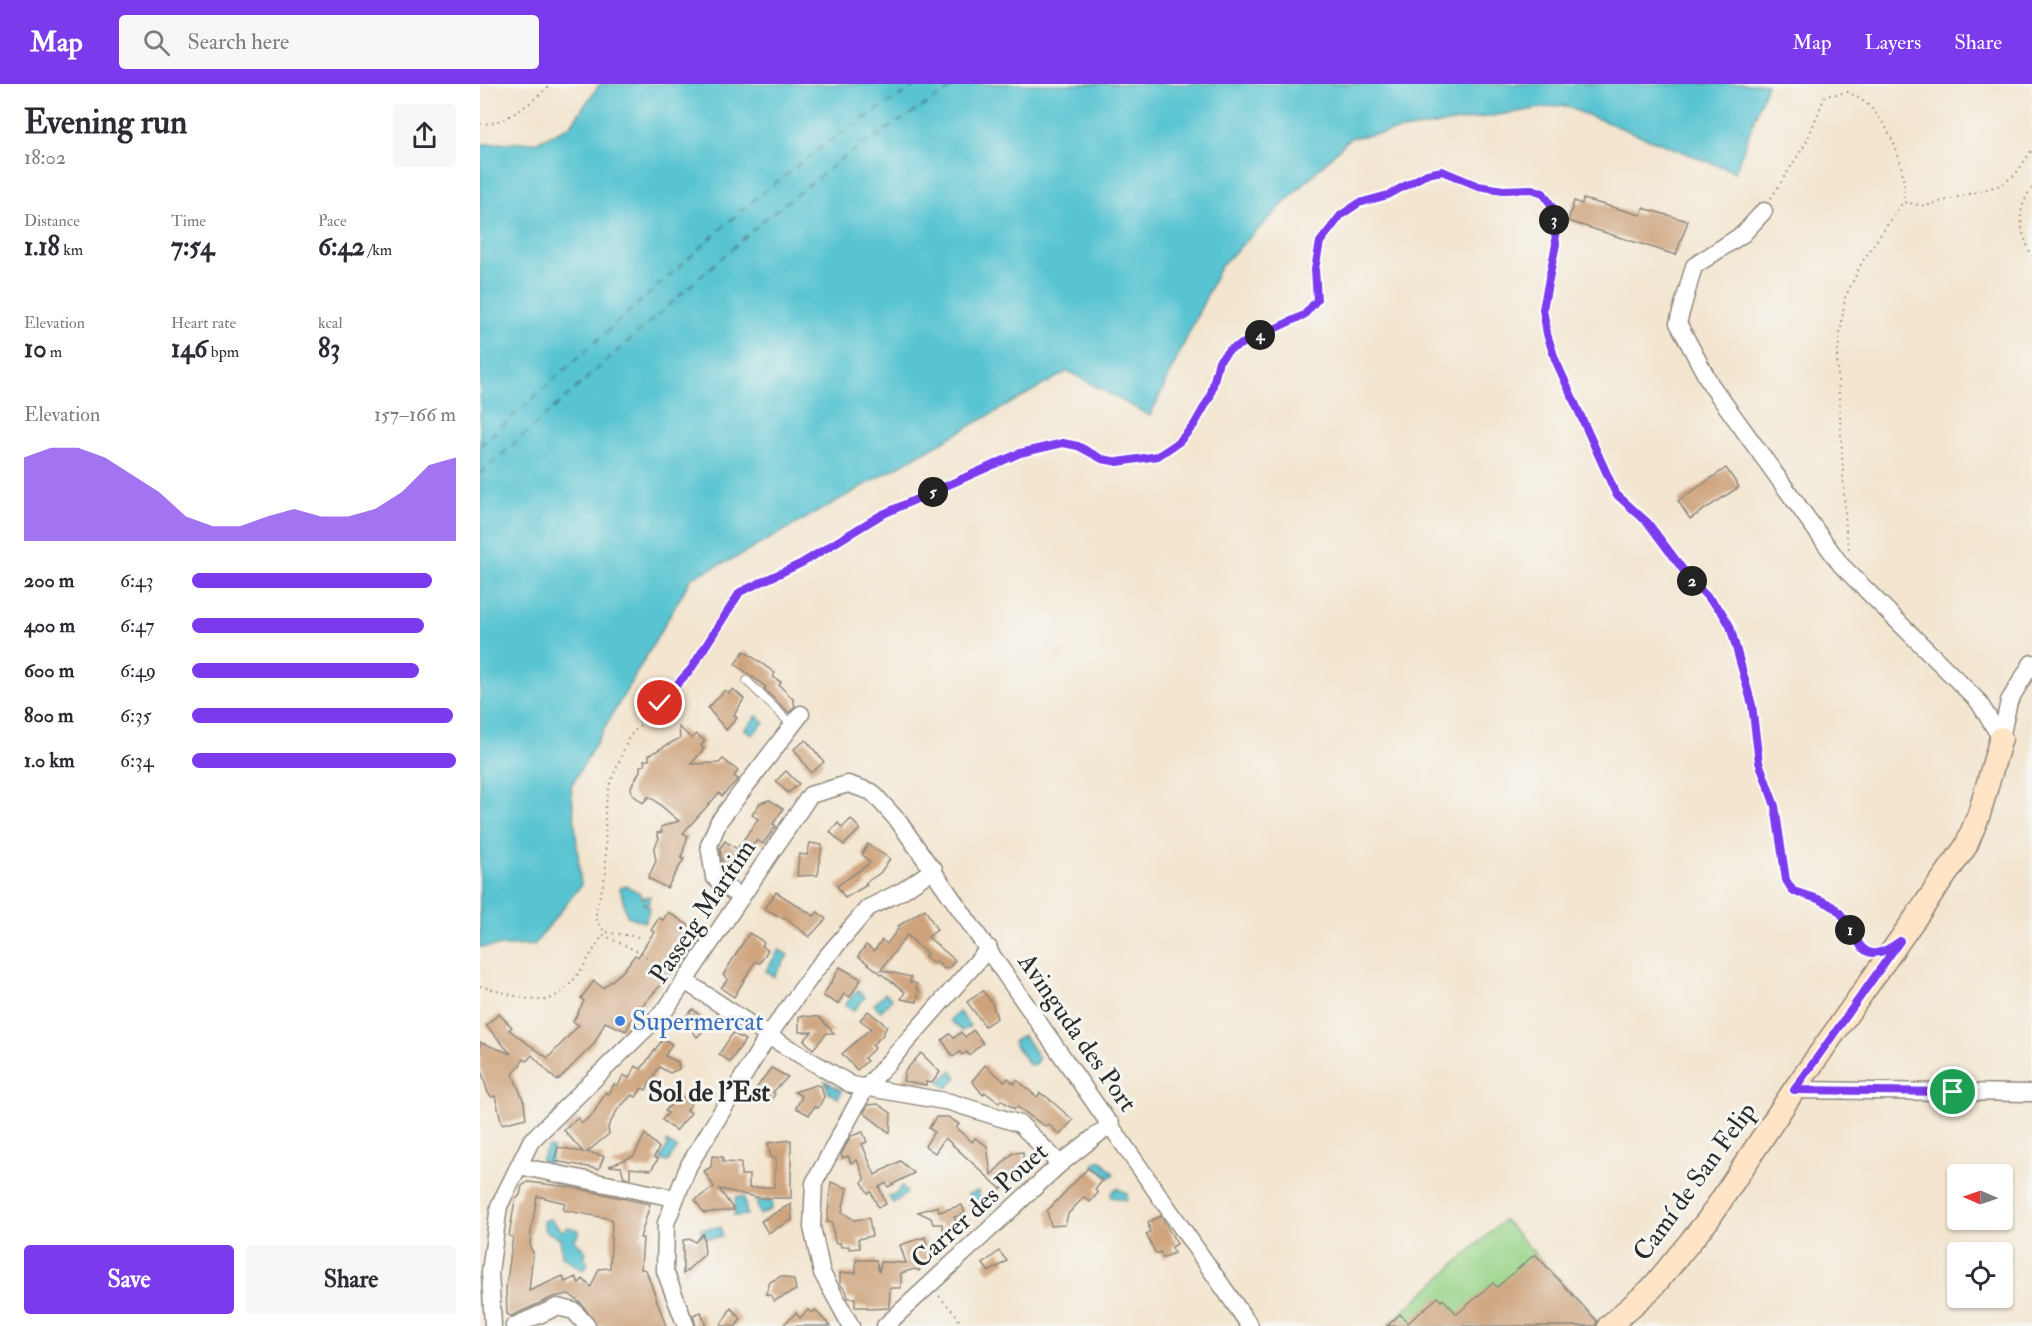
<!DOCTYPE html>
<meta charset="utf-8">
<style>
:root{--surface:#fff;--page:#f7f7f7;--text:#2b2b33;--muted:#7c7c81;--accent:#7c3aed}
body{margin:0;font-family:"IM FELL Double Pica",serif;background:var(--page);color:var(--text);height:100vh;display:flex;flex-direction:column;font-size:22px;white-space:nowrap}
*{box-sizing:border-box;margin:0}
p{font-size:20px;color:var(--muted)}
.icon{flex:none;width:33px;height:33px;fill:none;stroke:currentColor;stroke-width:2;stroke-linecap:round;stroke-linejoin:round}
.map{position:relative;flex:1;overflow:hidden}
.panel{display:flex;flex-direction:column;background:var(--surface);width:480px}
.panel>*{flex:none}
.needle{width:39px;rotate:272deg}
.tools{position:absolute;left:1467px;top:1080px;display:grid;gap:12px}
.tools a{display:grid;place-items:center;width:66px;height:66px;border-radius:6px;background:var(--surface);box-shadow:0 2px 4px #0004;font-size:30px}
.pin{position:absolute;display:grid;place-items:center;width:51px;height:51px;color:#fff;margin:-26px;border:3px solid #fff;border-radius:50%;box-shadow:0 2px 6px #0007}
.km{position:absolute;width:30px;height:30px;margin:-15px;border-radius:50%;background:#222;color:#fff;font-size:16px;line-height:30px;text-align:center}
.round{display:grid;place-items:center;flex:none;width:63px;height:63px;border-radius:6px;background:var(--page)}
.summary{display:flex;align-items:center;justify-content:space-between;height:102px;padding:0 24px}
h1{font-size:33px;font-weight:800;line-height:45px}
.metrics{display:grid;grid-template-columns:repeat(3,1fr);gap:9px;height:102px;padding:6px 24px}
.metrics div{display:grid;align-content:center}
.metrics b{font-size:26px;font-weight:800}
.metrics small{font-size:16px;font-weight:400}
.metrics p{font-size:16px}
.chart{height:168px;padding:12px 24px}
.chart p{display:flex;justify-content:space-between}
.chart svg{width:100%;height:108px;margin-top:6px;fill:var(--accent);opacity:.7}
.button{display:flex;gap:12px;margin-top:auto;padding:12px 24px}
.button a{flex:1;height:69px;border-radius:6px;background:var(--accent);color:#fff;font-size:24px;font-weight:800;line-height:69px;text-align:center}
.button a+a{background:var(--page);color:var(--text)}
ul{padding:0 24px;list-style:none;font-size:20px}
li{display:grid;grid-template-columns:96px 72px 1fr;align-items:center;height:45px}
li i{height:15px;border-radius:8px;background:var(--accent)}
header{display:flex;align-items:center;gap:36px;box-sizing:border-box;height:84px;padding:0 30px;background:var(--accent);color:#fff}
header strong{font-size:28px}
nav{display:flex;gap:33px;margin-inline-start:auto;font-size:21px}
.search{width:420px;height:54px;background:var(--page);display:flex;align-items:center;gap:15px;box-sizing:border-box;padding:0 21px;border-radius:6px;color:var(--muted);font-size:22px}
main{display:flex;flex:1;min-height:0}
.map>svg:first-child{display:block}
</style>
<header>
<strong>Map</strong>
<div class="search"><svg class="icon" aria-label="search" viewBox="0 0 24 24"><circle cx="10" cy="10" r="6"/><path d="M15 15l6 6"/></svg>Search here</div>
<nav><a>Map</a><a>Layers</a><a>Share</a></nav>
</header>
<main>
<section class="panel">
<div class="summary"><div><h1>Evening run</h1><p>18:02</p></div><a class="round"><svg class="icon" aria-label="share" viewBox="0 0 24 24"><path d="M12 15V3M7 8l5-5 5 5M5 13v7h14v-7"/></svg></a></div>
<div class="metrics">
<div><p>Distance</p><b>1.18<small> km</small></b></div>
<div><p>Time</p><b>7:54</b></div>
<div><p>Pace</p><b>6:42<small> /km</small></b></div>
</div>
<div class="metrics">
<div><p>Elevation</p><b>10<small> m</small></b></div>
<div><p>Heart rate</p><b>146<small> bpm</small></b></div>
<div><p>kcal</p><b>83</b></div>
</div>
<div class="chart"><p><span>Elevation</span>157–166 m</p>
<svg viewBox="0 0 160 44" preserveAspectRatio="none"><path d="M0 44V10L10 6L20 6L30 10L40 17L50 24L60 34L70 38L80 38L90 34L100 31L110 34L120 34L130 31L140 24L150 13L160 10V44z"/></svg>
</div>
<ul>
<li><b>200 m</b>6:43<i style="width:91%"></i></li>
<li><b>400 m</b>6:47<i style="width:88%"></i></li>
<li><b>600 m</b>6:49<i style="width:86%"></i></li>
<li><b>800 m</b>6:35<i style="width:99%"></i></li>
<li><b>1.0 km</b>6:34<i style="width:100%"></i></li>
</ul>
<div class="button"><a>Save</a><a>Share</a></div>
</section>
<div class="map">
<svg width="1552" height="1242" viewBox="0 0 1552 1242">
<rect width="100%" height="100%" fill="#f6f6f2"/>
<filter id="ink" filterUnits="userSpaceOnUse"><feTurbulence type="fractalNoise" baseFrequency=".0167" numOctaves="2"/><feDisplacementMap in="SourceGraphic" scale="12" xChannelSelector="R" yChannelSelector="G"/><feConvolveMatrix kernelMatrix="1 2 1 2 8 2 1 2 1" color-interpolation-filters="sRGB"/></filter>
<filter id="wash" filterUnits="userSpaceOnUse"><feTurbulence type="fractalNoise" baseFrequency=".008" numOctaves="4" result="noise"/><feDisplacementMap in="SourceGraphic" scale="24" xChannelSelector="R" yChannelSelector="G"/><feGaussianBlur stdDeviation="1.35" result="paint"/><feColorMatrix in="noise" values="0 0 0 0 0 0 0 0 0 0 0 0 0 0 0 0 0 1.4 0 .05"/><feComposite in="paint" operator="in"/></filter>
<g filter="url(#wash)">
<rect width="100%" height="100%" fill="#f3e5cf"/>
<!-- green -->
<path fill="#99d488" stroke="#62805a" stroke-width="1.5" d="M1024,1136L1119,1239L1115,1242H907Z"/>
<!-- water -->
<g fill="#59c4d2" stroke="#42787e" stroke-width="1.5">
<path d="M120,0H1287L1255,88L1082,21L870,54L740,183L670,332L588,287L259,472L212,493L91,702L101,801L54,861L0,863V60L57,58L90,42Z"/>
<path d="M277,632L284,638L272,651L265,645Z"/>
<path d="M146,802L160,809L162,814L170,812L169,819H162L170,823L165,838L147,832L140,804Z"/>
<path d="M299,866L308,871L294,893L286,887Z"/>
<path d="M378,906L385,913L373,927L365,921Z"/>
<path d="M405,909L412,915L401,927L394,921Z"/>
<path d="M479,928L490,942L482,947L470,936Z"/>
<path d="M543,951L559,974L555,980L549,981L533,958Z"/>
<path d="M471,987L477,993L467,1004L459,998Z"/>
<path d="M345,997L362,1007L358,1014L348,1008Z"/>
<path d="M186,1058L197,1064L188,1078L180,1075L187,1063Z"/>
<path d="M68,1063L73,1064L70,1080L60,1077Z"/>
<path d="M617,1077H622L634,1090L629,1094L613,1081Z"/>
<path d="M422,1102L427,1109L413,1119L408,1112L416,1110Z"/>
<path d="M637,1104L647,1110V1116L631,1113L632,1108Z"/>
<path d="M498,1107L503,1125L492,1128L488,1110Z"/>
<path d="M256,1113H264L267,1131L254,1132Z"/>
<path d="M276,1117H292V1125L280,1131Z"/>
<path d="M70,1135L82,1147L88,1143L99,1146V1151L94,1155L106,1168L104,1174L108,1180L103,1186L82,1172L80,1154L65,1147L63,1137Z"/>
<path d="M241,1143L242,1153L227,1154L221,1149V1145Z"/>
</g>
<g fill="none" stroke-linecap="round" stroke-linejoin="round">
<!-- ferry -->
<g stroke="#39595d" stroke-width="1.5" stroke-dasharray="8 6" stroke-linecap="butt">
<path d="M0,362L271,118L351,56L438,0"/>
<path d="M0,390L285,135L364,73L478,0"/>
</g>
</g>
<g id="blocks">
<!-- building -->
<g fill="#cea37b" fill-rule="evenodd">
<path d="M1103,115L1161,131L1163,124L1208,137L1196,171L1088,137L1094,117L1102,120Z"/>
<path d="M1246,384L1259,403L1210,435L1198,417Z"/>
<path d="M264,567L295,589L293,593L301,598L299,601L313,615L315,622L309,629L284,605L286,603L255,580Z"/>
<path d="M253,605L264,615L254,631L257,634L246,646L228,624L245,606L249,609Z"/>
<path d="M199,643L212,655L216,650L225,657L221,662L224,665L211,680L239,679L243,675L258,687L254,692L258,695L242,712L239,709L203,749L208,752L201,774L204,775L187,804L168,794L176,777L174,765L179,754L177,749L182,748L181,743L199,737L173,715L168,713L163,719L152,710L151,703L160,687V682L165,681L164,676H169V671L200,654Z"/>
<path d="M326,656L344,678L331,689L314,665Z"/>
<path d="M306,687L319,700L308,709L296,697Z"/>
<path d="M290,716L303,725L293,740L296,742L283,760L277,756L254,789L243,782L240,764L245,757L257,765L278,735L272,731L280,719Z"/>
<path d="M371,735L380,745L364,761L350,748L358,739L362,744Z"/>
<path d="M330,759L342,761L338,791L317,792L319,770L327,771Z"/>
<path d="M388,760L410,775L400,789L385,799L387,801L365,814L357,802L390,779L382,770Z"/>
<path d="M296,808L334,832L338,828L346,835L329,853L305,833L304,835L285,825Z"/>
<path d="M445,825L457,846L448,853L475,876L469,884L464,885L456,877L454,880L445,872L447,870L427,851L401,886L431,893L430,898L437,900L436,905L439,906L437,918L421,915L425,908L378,872L386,861L394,867L402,856L407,860L419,844L418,842Z"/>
<path d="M188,828L216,846L213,852L220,856L201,884L198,882L161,923L159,921L146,947L125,938L114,960L79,995L76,996L52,971L47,977L44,975L33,990L44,1018L46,1034L22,1040L15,1012L12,1013L8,1009L0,982V958L31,970L6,941L19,930L32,943L29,946L68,974L99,941L93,938L104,917L101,914L114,897L123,904L143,887L155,871L158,873L174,848L171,846L179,834L183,836Z"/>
<path d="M269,849L281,856L284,859L282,862L288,866L280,879L275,878L254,913L241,904L248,895L243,891Z"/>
<path d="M360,883L381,895L370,913L364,910L358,920L343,912Z"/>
<path d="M503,907L512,919L517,934L505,942L487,918Z"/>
<path d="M213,925L229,941L217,953L203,935Z"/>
<path d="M388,927L407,942L402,952L392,961L395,964L384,974L387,977L377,986L362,970L391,944L380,936Z"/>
<path d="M319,932L339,933L354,949H347L333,965L324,956L332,948H319Z"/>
<path d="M493,946L503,959L489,971L487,968L482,971L480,968L473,973L462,956L470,950L474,954L481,948L485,953Z"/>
<path d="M253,949L265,956L250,978L239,970Z"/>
<path d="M183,955L192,960L185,972L198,978L199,985L190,989L179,983L166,1006L162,1004L156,1013L152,1011L138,1025L128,1043L129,1050L107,1068L124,1072L119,1085L74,1077L78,1063L103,1068L84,1046L98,1034L102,1039L113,1030L126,1008L129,1010L134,1000L138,1002L143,991L149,994L155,982L161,985Z"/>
<path d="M441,969L460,988L452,999L446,998V1001L423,997L425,987Z"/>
<path d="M505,981L525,998L528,994L534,1000L537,996L557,1013L560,1009L567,1013L593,1036L580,1051L568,1040L565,1042L537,1023L535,1025L521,1016L519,1019L505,1008L503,1011L492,997Z"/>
<path d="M291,984L308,993L293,1008L295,1010L290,1019L283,1015L280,1020L270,1013Z"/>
<path d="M336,1001L341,1002L344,1013L338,1024L334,1023L329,1031L316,1024L322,1012L314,1008Z"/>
<path d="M199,1011L211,1020L207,1026L211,1029L196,1047L182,1036L188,1029L185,1027Z"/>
<path d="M398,1020L411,1029L410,1049L384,1029L388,1021Z"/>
<path d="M456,1033H468L479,1040L476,1044L492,1058L495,1054L507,1062L511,1091L533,1069L543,1068L544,1085L521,1105L465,1054L455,1069L445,1062L454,1048L449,1044Z"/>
<path d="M383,1048L387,1058L382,1060L395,1091L420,1077L434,1089L408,1103L406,1099L399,1103L406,1120L398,1123L391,1108L388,1109L382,1098L385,1096L377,1076L371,1079L368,1072L363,1074L361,1071L371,1052Z"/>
<path d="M165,1050L179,1064L174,1073L178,1075L171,1086L150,1084V1094L144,1093L141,1083L129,1082L154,1072Z"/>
<path d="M311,1056V1114H280L239,1105L254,1126L224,1129L215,1116L234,1103L224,1087L231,1083L232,1072L243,1073V1078L261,1079V1091H269V1104L294,1103L296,1074H291L288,1059Z"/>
<path d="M608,1084L622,1097L615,1106L618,1109L610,1118L604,1113L588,1130L585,1141L571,1142L567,1127Z"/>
<path d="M48,1098L89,1103L170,1120L160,1154H163L161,1185L166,1186L186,1242H117L102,1220L89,1210L73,1213L31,1232L27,1230L26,1204L33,1153L29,1152L35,1116L40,1111L42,1102ZM57,1112L85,1119L83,1126L132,1135L130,1184L119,1185L111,1203L103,1195L99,1199L96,1193L85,1198L83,1192L49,1207L53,1168L50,1163L51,1148Z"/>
<path d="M351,1098L367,1104L362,1128L374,1136L389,1134L392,1152L378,1155L380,1164L369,1165V1162L361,1163L360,1159H355L352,1139L347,1138Z"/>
<path d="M311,1120L312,1136L288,1149L281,1137Z"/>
<path d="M482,1121L485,1130L474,1133L478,1144L464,1148L462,1140H453L451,1134L438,1128L458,1122L459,1128Z"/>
<path d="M681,1132L697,1160L692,1163L694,1169L683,1174L680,1168L676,1170L666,1150L670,1148L668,1138Z"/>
<path d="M223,1150L225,1170L203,1190V1156L211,1155L215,1158Z"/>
<path d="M445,1153L450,1174L443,1179L448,1181L441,1183L439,1187L435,1185L421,1189V1204H410L409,1224L387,1225V1223H375V1214H368L366,1207L360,1200V1189H376V1176H396L399,1188L401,1178L426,1179L420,1161Z"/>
<path d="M519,1167L527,1177L509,1188L503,1180Z"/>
<path d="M1055,1170L1117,1237L1116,1242H907L920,1230L928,1239L958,1213L961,1217L963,1215L977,1230L1013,1199L1017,1203Z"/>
<path d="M301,1192L314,1196L316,1206L294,1217L292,1212L286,1210L290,1198Z"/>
<path d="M251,1224L261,1235L256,1242H240Z"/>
<path d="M328,1226L332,1229L335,1226L350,1242H302L316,1229L320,1234Z"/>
<path d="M221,1228L226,1242H216L213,1231Z"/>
</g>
</g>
</g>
<g filter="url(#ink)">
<use href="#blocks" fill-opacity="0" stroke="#8f887d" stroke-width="1.5"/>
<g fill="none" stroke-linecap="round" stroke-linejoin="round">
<!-- lane casing -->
<g stroke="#8f887d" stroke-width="10">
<path id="lane" d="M267,597L312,641"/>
</g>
<!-- street casing -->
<g stroke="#8f887d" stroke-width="19">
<g id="street">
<path d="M1284,127L1263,150L1214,182L1198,239L1231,301L1361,481L1498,617L1521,654"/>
<path d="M1521,654L1529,617L1552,579"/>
<path d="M261,814L234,793L229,761L239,737L321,630"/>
<path d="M205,897L288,952L372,1001L470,1018L540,1040L580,1080"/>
<path d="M1314,1006L1552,1009"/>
<path d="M39,1082L194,1114"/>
<path d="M13,1242L10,1188L19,1122L51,1057L186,925L330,711L368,700L392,708L419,738L770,1242"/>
<path d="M34,1242L77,1223L94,1227L107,1242"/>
<path d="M206,1242L185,1187L186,1139L209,1081L288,952L337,884L388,824L422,807L454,785"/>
<path d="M371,1242L342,1189L332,1143L334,1099L385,1005L509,864"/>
<path d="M405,1242L580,1080L631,1040"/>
</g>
</g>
<!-- secondary casing -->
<g stroke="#8f887d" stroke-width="25">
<path id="secondary" d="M1129,1242L1172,1204L1228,1136L1314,1006L1486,762L1499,730L1521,654"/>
</g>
<!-- path -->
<g stroke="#8f887d" stroke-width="2" stroke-dasharray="1.5 4.5" stroke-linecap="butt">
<path d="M0,40C25,41 54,17 71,0"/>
<path d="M1552,104C1535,126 1540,148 1552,172"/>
<path d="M1291,114L1326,59L1345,12L1368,8C1376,13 1385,17 1391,24C1413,46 1428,88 1423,118"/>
<path d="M1369,465L1366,447L1357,273L1365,214L1382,178L1423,118L1445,122L1521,101L1535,91L1552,66"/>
<path d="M158,853L125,848L116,837V827L126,789L125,725L130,700L149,653L211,585L260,508L322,479L401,431L539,369L583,359L598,362L622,375L637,378L678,371L699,358L714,341L730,313L739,277L749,265L824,231L837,216L835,185L840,158L861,131L879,119L908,111L947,90L962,87L998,102L1023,106L1052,105L1063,109L1073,124L1075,160L1063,225L1067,250L1075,275L1136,410L1168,439L1210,495L1241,527L1250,541L1272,621L1279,678L1295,722L1306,796L1313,807C1328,812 1349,815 1360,828C1371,842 1372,861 1390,868"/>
<path d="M0,902C16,906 54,920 69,915C94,906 109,871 123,851L161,869L192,889"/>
<path d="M459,1212L477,1232L481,1242"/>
</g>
<!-- lane -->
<use href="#lane" stroke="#fff" stroke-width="8"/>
<!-- street -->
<use href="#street" stroke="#fff" stroke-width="16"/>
<!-- secondary -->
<use href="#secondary" stroke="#ffe4c6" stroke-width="22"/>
</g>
</g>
<g fill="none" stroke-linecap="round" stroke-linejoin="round" filter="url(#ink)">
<!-- route casing -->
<g stroke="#fff" stroke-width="12">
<path id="route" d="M180,619L211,585L260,508L322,479L401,431L540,369L583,359L598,362L622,375L638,378L678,372L699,358L714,341L730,313L739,277L749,266L824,231L837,216L835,185L840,158L861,131L879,119L908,111L947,90L962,87L998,102L1023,106L1052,105L1063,109L1073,124L1076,160L1063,225L1067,250L1075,275L1136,410L1168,439L1210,495L1241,527L1250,542L1272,621L1279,678L1295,722L1306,796L1313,807C1328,812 1344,815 1356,825C1380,845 1375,891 1420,857L1314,1006L1473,1008"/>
</g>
<!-- route -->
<use href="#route" stroke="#7c3aed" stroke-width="8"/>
</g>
<!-- markers -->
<circle fill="#3f7fe0" stroke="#f6f6f2" stroke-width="2" cx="140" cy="937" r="6"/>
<g text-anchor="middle" stroke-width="6" stroke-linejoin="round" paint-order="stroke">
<!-- street labels -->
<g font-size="26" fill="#2b2b2b" stroke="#f6f6f2">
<text transform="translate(222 827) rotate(-56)" y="9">Passeig Marítim</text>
<text transform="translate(598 948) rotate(55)" y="9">Avinguda des Port</text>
<text transform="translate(1214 1097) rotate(-54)" y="9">Camí de San Felip</text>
<text transform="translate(499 1121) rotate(-42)" y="9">Carrer des Pouet</text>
</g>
<!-- shop labels -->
<g font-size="26" fill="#366cbe" stroke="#f6f6f2" text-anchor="start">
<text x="152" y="946">Supermercat</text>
</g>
<!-- neighbourhood labels -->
<g font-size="27" font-weight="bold" fill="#2b2b2b" stroke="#f6f6f2">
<text x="229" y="1017">Sol de l'Est</text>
</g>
</g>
</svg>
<div class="tools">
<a><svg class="needle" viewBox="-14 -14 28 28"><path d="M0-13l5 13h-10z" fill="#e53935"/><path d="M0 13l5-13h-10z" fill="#7c7c81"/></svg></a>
<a><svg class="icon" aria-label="locate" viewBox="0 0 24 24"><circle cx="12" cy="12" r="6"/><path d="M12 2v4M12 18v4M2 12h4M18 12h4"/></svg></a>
</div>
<div class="pin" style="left:1473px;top:1008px;background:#1e9e55"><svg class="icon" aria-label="arrive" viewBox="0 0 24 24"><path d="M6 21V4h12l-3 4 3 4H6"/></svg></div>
<div class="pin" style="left:180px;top:619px;background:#d93025"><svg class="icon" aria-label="check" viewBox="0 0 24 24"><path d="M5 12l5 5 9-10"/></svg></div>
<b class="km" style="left:1370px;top:846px">1</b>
<b class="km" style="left:1212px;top:497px">2</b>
<b class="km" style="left:1074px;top:136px">3</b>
<b class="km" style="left:780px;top:251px">4</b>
<b class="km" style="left:453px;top:408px">5</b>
</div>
</main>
